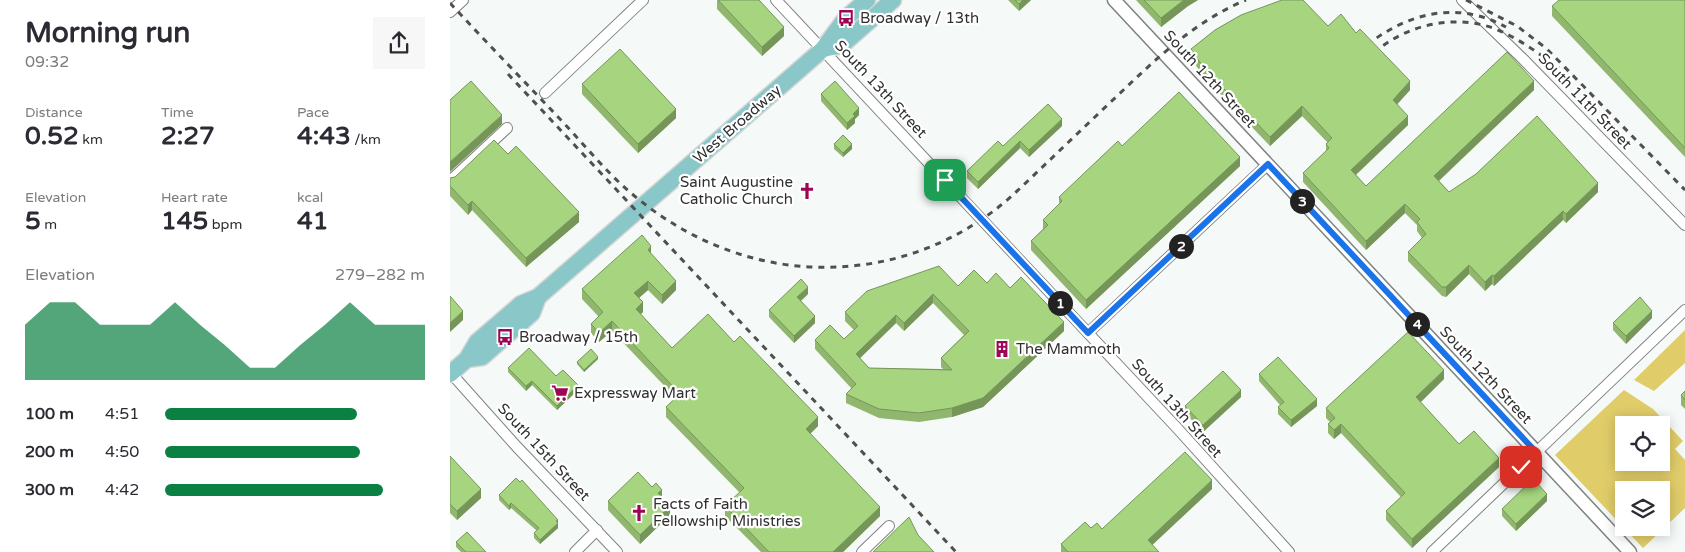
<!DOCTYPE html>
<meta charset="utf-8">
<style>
:root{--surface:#fff;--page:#f7f7f7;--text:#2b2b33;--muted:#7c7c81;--accent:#0b8043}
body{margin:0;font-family:"Varela Round",sans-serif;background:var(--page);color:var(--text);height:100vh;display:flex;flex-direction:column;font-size:19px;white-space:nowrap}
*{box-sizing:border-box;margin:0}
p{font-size:16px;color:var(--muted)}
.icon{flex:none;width:28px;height:28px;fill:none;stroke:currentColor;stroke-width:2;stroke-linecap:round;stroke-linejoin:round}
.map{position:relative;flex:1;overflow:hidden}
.panel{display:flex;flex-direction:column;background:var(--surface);width:450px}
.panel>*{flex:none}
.tools{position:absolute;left:1165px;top:416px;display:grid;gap:10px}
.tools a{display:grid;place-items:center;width:55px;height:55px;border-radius:0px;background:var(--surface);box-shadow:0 2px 12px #0003;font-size:25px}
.pin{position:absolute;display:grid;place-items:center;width:42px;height:42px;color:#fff;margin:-21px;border-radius:10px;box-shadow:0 2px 8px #0006}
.km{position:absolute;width:25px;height:25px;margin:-12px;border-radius:50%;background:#222;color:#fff;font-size:14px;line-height:25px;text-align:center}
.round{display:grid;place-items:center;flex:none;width:52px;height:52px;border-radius:0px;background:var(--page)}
.summary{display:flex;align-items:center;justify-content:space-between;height:85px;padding:0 25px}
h1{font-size:28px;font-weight:700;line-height:38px}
.figures{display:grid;grid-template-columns:repeat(3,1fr);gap:8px;height:85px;padding:5px 25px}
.figures div{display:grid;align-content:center}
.figures b{font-size:25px;font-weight:700}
.figures small{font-size:14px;font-weight:400}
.figures p{font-size:14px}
.chart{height:140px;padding:10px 25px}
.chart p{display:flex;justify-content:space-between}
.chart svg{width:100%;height:90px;margin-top:5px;fill:var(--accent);opacity:.7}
ul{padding:0 25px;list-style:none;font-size:16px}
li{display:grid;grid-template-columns:80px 60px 1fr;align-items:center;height:38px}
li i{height:12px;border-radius:6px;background:var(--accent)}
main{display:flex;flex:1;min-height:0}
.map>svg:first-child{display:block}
</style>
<main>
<section class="panel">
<div class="summary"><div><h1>Morning run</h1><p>09:32</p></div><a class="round"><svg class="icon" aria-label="share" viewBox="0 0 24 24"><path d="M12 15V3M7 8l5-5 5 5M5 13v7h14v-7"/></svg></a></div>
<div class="figures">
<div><p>Distance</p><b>0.52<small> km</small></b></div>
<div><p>Time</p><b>2:27</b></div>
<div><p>Pace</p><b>4:43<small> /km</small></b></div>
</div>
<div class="figures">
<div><p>Elevation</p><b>5<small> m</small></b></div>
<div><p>Heart rate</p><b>145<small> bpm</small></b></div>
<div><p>kcal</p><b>41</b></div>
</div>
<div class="chart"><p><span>Elevation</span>279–282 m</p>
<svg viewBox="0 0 160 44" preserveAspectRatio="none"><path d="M0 44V17L10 6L20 6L30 17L40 17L50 17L60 6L70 17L80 27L90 38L100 38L110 27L120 17L130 6L140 17L150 17L160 17V44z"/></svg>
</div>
<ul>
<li><b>100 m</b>4:51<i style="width:74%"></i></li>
<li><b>200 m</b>4:50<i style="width:75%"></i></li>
<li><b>300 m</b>4:42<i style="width:84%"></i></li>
</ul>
</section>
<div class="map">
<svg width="1235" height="552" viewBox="0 0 1235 552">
<rect width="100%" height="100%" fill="#f5f9f7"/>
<!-- green -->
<g fill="#e0cc69" fill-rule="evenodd">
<path d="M1235,330V363L1204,391L1184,380Z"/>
<path d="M1174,390L1203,409L1233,441L1225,449L1235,460V508L1193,548L1105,455ZM1174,425H1211V462H1174ZM1174,490H1211V528H1174Z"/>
</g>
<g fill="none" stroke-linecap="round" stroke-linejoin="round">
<!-- minor casing -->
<g stroke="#7f8280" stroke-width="12">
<g id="minor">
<path d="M326,0L727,428L839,552"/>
<path d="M1012,0L1073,59L1235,225"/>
<path d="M0,12L13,0"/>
<path d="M95,93L193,0"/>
<path d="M0,181L57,128"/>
<path d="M638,333L818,164"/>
<path d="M0,372L67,447L167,552"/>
<path d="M125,552L147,530"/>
<path d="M412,552L439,526"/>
<path d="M982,552L1235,310"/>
</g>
</g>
<!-- tertiary casing -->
<g stroke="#7f8280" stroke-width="15">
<path id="tertiary" d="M664,0L1180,552"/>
</g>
<!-- primary casing -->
<g stroke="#d5d6d5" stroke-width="19">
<g id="primary">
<path d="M373,49L392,45L443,0"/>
<path d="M17,359L32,357L82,313L88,297"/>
<path d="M0,374L17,359L27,342L71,304L88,297L373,49L396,18L417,0"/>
</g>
</g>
<!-- minor -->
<use href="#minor" stroke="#fff" stroke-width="10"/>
<!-- tertiary -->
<use href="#tertiary" stroke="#fff" stroke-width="12"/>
<!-- primary -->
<use href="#primary" stroke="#89c7c9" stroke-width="16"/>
<!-- rail -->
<g stroke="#4f5150" stroke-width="3" stroke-dasharray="6 6" stroke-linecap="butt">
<path d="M1016,0L1067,26L1097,49L1235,190"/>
<path d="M0,3C36,42 73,80 109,118C133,143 155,171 181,193C245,248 327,276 411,265C468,258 523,232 565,193C599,161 632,129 666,97C706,59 745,21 796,0"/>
<path d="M917,45C958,13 1007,0 1056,27"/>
<path d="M924,53C955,25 1004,14 1043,28C1067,37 1088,53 1109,68"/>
<path d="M58,74L506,552"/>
</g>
</g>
<!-- wall -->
<g fill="#90b76d" fill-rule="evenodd">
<path d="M267,0L334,36L312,56L267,9Z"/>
<path d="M558,0H581L569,11Z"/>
<path d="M686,0H748L738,6L711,27Z"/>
<path d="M1235,0V157L1102,16V6Z"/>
<path d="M878,26L906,33L960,90L947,104L958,125L906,175L916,186L1084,90L989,181L999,192H1148L1116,223L1113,220L1044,286L1042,284L1035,291L1019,274L996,297L992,296L958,261V252L972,238L967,231V225L955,213L916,250L853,182V173L876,151V144L878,143L852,116L820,146L753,76L741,58V49Z"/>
<path d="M132,84L226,118L188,153L132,94Z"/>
<path d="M371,94L409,115L405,119V123L397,130L371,101Z"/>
<path d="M612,126L579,157L570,148L528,189L517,178V171L553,146Z"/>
<path d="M384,144L402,149L393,157L384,149Z"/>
<path d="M672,146L790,166L636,309L581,250V241L593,229V220L609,204V197Z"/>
<path d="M58,154L129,222L76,267L22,210L18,215L0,196V178L5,177Z"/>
<path d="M201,254L226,290L212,304L198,290L189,298L193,312L190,314L222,348L284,342L368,426L360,434L430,516L393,552H311L275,516V506L290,493L216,417V407L226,398L162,331L149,342L141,333V324L149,317L132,299V289Z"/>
<path d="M537,283L560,288L614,331L533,407L502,417L469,422L429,418L396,403V394L402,389L365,349V340L394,339L404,330L395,321V312L508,286ZM483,303L514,335L491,358V367L493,369L419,368L410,358L446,323L454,331Z"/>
<path d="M358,294L351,301L365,323L344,343L319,317V310Z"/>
<path d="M1202,318L1176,344L1163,330V323Z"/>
<path d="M148,359L134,372L127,364V362Z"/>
<path d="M58,368L106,376L128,390L107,410L82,385L76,391L58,372Z"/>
<path d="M809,374L867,406L841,427L828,414V407L830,405L809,381Z"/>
<path d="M994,379L970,402L1009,444L1049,467L962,548L936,520V511L951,497L891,433L884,439L878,433V424L880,422L876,418V408Z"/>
<path d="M1235,391V409L1231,405V395Z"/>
<path d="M791,397L753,432L735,413V406Z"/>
<path d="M0,456L31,498L7,520L0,513Z"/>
<path d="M762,489L702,545L709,552H611V544L641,528L652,529Z"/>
<path d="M49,495L108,520V528L90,544L84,538V533L87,531L61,508L59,510L49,500Z"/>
<path d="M212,498L220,515L190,544L158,510V501Z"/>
<path d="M1097,501L1066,531L1052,516V509Z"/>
<path d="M6,542L36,552H11L6,547Z"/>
</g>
<!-- shaded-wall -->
<g fill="#759559">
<path d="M573,0H581L569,11V4Z"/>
<path d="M734,0H748L738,6L711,27V18Z"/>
<path d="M334,27V36L312,56V47Z"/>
<path d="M960,81V90L943,109V100Z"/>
<path d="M1084,81V90L984,185V176Z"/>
<path d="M852,106V116L820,146V137Z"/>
<path d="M409,108V115L405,119V123L397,130V123L403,114Z"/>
<path d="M226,109V118L188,153V144Z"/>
<path d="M52,115V124L0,172V162Z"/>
<path d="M958,116V125L901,179V170Z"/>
<path d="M612,119V126L579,157V150Z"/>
<path d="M570,141V148L528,189V182Z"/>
<path d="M402,144V149L393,157V153Z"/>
<path d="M790,157V166L636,309V300Z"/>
<path d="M1148,183V192L1116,223V214Z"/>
<path d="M22,201V210L18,215V205Z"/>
<path d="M955,204V213L916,250V241Z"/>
<path d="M1113,211V220L1044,286V276Z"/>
<path d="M129,212V222L76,267V258Z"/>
<path d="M201,246V255L198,250Z"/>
<path d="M1019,265V274L996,297V287Z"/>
<path d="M1042,275V284L1035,291V282Z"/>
<path d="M198,281V290L184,302V293Z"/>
<path d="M226,281V290L212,304V295Z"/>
<path d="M358,287V294L347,304V297Z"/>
<path d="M483,294V303L454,331V323Z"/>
<path d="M193,302V312L186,319V309Z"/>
<path d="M13,311V320L0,332V323Z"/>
<path d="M1202,311V318L1176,344V336Z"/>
<path d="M446,315V323L406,362V354Z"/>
<path d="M365,316V323L344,343V336Z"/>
<path d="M162,321V331L149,342V333Z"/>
<path d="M614,322V331L533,407L502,417V408Z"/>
<path d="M148,357V359L134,372V370Z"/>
<path d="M994,370V379L966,407V397Z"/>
<path d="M82,381V385L76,391V386Z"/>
<path d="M128,385V390L107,410V406Z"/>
<path d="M791,390V397L753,432V425Z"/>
<path d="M867,399V406L841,427V420Z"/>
<path d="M368,417V426L356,438V429Z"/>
<path d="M891,424V433L884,439V430Z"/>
<path d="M1049,458V467L962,548V539Z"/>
<path d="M762,480V489L698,549V540Z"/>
<path d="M31,489V498L7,520V511Z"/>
<path d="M212,490V499L208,493Z"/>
<path d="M1097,494V501L1066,531V524Z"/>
<path d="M61,503V508L59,510V506Z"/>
<path d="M220,506V515L190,544V535Z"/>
<path d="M430,507V516L393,552H383Z"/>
<path d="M108,520V528L90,544V540Z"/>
</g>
<!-- building -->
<g fill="#a7d57f" stroke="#759559" fill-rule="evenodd">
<path d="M268,0H309L334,27L312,47Z"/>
<path d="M565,0H573L569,4Z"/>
<path d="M694,0H734L711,18Z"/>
<path d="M832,0H853L878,26L891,14L906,33L910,29L960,81L943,100L958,116L901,170L916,186L1057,52L1084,81L984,176L999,192L1026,174L1087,116L1148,183L1116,214L1113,211L1044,276L1042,275L1035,282L1019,265L996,287H992L958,252L976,234L967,222L970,219L955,204L916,241L853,173L879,148L876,144L882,138L852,106L820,137L753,67L741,49L765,30L791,15Z"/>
<path d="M1109,0H1235V148L1102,6Z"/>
<path d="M170,49L226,109L188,144L132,84Z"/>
<path d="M21,81L52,115L0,162V100Z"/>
<path d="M385,81L409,108L403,114L405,116L397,123L371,94Z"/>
<path d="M729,92L790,157L636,300L581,241L598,225L593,220L612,201L609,197L668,141L672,146Z"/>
<path d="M598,104L612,119L579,150L570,141L528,182L517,171L548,141L553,146Z"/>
<path d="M393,135L402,144L393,153L384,144Z"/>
<path d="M44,140L58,154L66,146L129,212L76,258L22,201L18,205L0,186V178L5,177Z"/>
<path d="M192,235L201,246L198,250L226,281L212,295L198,281L184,293L193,302L186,309L222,348L258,314L284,342L290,336L368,417L356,429L430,507L383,552H319L275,506L294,488L216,407L230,394L162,321L149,333L141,324L153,312L132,289Z"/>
<path d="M489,266L508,286L524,270L537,283L546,273L560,288L571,277L614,322L533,398L502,408L469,413L429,409L396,394L406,384L365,340L380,325L394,339L408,326L395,312L417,291ZM483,294L519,331L491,358L502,370L419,368L406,354L446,315L454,323Z"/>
<path d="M351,279L358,287L347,297L365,316L344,336L319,310Z"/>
<path d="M0,296L13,311L0,323Z"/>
<path d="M1190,297L1202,311L1176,336L1163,323Z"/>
<path d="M958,332L994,370L966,397L1009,444L1024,431L1049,458L962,539L936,511L955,493L891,424L884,430L878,424L885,418L876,408Z"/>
<path d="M79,348L106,376L113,370L128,385L107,406L82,381L76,386L58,368Z"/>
<path d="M141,349L148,357L134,370L127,362Z"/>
<path d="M828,357L867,399L841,420L828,407L834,402L809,374Z"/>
<path d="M773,371L791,390L753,425L735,406Z"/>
<path d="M1235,391V400L1231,395Z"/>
<path d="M735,452L762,480L698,540L709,552H618L611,544L635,522L641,528L647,523L652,529Z"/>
<path d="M0,456L31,489L7,511L0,504Z"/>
<path d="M188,472L202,487L206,483L212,490L208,493L220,506L190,535L158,501Z"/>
<path d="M66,478L70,482L72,480L108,520L106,521L108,523L90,540L84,533L89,528L61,503L59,506L49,495Z"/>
<path d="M1083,479L1097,494L1066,524L1052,509Z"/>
<path d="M459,517L468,535L484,552H423Z"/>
<path d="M17,532L36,552H16L6,542Z"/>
</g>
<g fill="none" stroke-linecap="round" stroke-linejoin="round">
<!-- route casing -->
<g stroke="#fff" stroke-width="10">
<path id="route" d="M495,180L638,333L818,164L1086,452L1071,467"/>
</g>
<!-- route -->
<use href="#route" stroke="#1a73e8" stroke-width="6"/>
</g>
<!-- icons -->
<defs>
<g id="bus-bare" transform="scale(1.35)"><path d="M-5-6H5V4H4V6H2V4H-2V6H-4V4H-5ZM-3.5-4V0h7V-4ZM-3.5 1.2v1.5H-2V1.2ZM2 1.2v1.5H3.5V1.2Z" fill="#9c0654" stroke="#fff" stroke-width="2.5" paint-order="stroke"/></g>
<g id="church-bare" transform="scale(1.35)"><path d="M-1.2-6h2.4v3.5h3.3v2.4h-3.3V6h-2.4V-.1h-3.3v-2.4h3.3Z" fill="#9c0654" stroke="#fff" stroke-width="2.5" paint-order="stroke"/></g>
<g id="building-bare" transform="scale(1.35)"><path d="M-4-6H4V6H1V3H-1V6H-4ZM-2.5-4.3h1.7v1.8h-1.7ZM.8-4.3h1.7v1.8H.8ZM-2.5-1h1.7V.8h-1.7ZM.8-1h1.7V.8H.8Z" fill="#9c0654" stroke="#fff" stroke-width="2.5" paint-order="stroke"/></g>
<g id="supermarket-bare" transform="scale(1.35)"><path d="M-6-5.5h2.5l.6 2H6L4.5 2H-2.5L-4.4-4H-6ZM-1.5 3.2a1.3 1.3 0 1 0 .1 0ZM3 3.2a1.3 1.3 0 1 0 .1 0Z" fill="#9c0654" stroke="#fff" stroke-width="2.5" paint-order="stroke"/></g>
</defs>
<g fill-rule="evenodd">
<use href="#bus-bare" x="396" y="18"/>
<use href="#church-bare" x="357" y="191"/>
<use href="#bus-bare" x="55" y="337"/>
<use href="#building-bare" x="552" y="349"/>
<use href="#supermarket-bare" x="110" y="393"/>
<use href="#church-bare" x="189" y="513"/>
</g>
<g text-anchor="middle" stroke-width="4.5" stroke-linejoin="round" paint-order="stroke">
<!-- poi labels -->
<g font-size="15" fill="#2f302f" stroke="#fff" text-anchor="start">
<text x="410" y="23">Broadway / 13th</text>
<text x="343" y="187" text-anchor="end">Saint Augustine<tspan x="343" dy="17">Catholic Church</tspan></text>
<text x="69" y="342">Broadway / 15th</text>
<text x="566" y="354">The Mammoth</text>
<text x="124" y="398">Expressway Mart</text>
<text x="203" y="509">Facts of Faith<tspan x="203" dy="17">Fellowship Ministries</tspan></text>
</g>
<!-- street labels -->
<g font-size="15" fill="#2f302f" stroke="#fff">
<text transform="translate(760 79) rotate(47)" y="5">South 12th Street</text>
<text transform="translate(431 89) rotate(47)" y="5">South 13th Street</text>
<text transform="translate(1135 101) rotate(46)" y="5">South 11th Street</text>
<text transform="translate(287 124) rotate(-41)" y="5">West Broadway</text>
<text transform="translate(1036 375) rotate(47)" y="5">South 12th Street</text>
<text transform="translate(727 408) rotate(48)" y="5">South 13th Street</text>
<text transform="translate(94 452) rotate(47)" y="5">South 15th Street</text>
</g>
</g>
</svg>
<div class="tools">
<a><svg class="icon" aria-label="locate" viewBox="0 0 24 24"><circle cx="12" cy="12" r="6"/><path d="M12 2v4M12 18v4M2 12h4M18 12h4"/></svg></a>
<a><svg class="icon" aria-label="layers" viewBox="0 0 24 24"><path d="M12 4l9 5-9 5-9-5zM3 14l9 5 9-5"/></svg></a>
</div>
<div class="pin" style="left:495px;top:180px;background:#1e9e55"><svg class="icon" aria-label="arrive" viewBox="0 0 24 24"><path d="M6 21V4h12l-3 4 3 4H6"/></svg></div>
<div class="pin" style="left:1071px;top:467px;background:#d93025"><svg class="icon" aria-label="check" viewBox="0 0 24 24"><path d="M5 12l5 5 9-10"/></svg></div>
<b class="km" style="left:610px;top:303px">1</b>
<b class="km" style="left:731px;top:246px">2</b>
<b class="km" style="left:852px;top:201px">3</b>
<b class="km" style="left:967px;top:324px">4</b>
</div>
</main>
